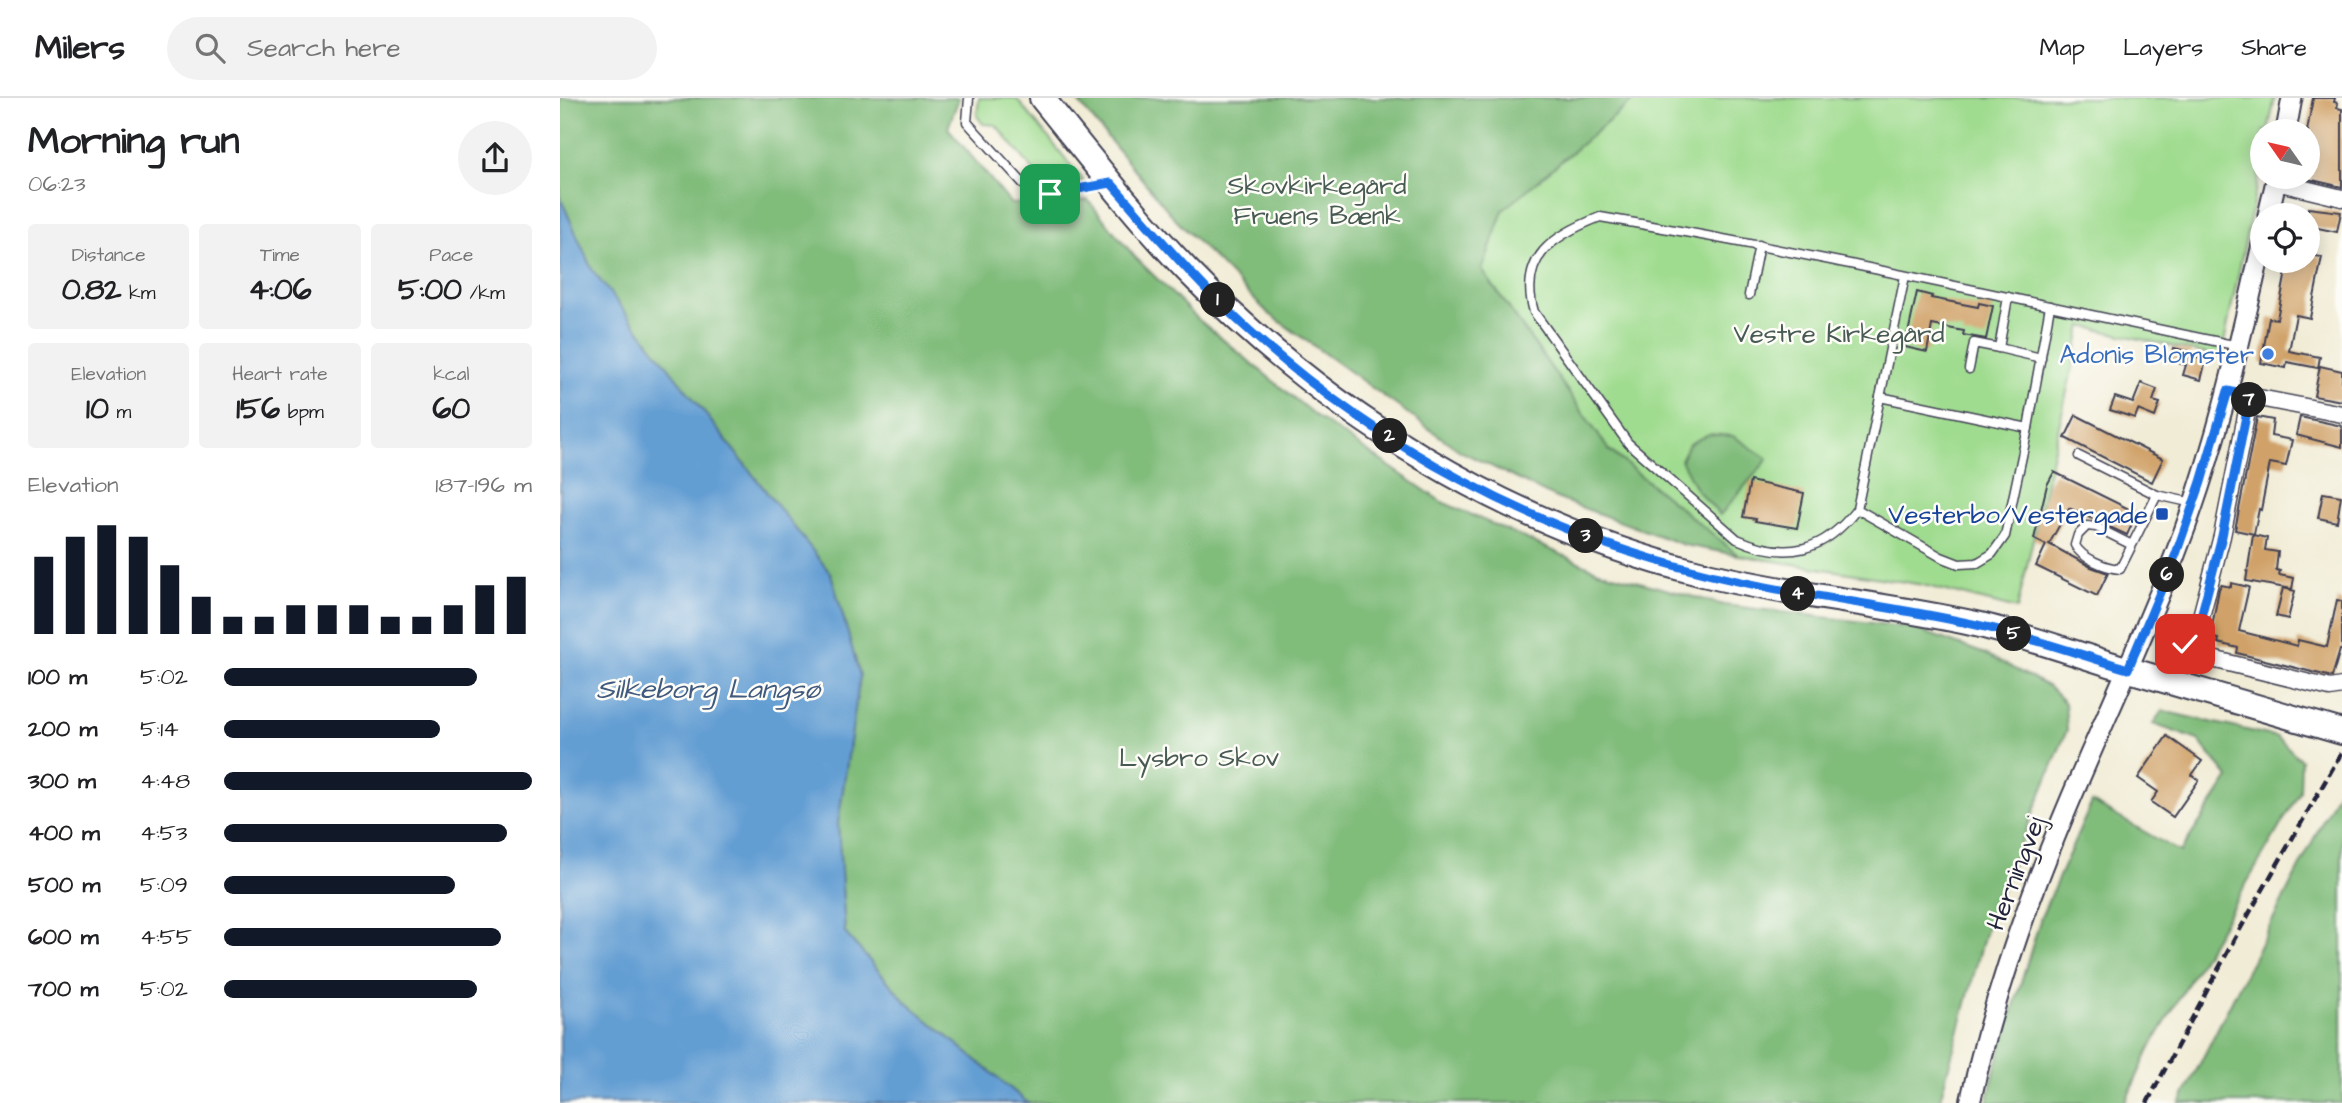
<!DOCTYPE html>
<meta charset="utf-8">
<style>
:root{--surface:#fff;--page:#f2f2f2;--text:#202124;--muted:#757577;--line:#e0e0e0;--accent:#111827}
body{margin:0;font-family:"Architects Daughter",sans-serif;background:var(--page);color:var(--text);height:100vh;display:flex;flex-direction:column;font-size:26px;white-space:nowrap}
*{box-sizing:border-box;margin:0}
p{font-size:23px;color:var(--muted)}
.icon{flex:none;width:38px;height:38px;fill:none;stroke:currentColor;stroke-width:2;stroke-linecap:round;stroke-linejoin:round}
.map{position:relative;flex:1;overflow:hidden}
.details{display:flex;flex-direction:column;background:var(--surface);width:560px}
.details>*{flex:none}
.needle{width:46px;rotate:304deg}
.fabs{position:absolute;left:1690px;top:21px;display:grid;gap:14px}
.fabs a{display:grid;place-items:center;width:70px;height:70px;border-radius:50%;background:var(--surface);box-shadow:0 4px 18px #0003;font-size:35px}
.pin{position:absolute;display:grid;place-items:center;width:60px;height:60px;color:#fff;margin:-30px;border-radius:14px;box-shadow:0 4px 10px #0006}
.km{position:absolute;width:35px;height:35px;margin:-18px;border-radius:50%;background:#222;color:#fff;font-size:19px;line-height:35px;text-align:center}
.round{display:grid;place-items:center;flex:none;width:74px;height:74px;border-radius:37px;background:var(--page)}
.head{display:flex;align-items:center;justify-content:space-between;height:119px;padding:0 28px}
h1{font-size:38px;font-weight:800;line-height:52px}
.stats{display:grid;grid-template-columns:repeat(3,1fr);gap:10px;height:119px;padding:7px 28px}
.stats div{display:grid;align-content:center;border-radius:7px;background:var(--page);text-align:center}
.stats b{font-size:30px;font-weight:800}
.stats small{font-size:19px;font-weight:400}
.stats p{font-size:19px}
.chart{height:196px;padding:14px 28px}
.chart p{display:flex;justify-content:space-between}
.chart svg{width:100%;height:126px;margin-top:7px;stroke:var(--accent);stroke-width:6}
ul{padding:0 28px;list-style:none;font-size:23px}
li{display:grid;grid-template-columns:112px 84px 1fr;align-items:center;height:52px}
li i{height:18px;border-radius:9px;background:var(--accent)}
header{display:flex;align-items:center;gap:42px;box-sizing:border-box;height:98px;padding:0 35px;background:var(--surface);border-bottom:2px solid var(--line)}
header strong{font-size:33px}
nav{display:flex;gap:38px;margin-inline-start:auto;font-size:24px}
.search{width:490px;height:63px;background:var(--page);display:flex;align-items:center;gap:18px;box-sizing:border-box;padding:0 24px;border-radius:38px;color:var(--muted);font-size:26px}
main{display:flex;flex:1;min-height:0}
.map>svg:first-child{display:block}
</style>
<header>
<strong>Milers</strong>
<div class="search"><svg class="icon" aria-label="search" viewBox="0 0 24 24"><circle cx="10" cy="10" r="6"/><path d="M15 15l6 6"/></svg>Search here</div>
<nav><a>Map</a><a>Layers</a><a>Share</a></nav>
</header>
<main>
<section class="details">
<div class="head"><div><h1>Morning run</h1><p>06:23</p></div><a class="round"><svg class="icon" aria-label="share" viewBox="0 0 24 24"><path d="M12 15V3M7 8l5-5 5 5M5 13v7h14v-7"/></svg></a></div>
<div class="stats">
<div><p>Distance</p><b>0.82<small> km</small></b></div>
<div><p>Time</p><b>4:06</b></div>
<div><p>Pace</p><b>5:00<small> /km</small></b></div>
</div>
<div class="stats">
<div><p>Elevation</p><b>10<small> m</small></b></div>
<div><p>Heart rate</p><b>156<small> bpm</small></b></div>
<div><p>kcal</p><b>60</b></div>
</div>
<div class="chart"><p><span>Elevation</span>187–196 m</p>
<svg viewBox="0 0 160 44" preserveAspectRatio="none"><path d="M5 44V17M15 44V10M25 44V6M35 44V10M45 44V20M55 44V31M65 44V38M75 44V38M85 44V34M95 44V34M105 44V34M115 44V38M125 44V38M135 44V34M145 44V27M155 44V24"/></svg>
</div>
<ul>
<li><b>100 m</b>5:02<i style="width:82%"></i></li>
<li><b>200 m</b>5:14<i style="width:70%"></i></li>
<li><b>300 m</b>4:48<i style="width:100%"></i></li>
<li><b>400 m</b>4:53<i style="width:92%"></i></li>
<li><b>500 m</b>5:09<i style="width:75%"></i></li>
<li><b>600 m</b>4:55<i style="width:90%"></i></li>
<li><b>700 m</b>5:02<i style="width:82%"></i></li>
</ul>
</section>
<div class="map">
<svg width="1782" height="1005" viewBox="0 0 1782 1005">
<rect width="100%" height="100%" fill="#fdfcf7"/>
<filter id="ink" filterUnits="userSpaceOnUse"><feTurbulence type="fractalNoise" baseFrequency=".0143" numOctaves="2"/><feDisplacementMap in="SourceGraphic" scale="14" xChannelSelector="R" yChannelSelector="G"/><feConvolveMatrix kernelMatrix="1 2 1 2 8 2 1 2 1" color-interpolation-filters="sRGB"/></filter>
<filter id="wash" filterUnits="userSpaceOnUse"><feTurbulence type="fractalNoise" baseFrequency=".00686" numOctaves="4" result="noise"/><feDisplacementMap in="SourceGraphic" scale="28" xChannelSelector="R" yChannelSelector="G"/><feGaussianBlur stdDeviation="1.57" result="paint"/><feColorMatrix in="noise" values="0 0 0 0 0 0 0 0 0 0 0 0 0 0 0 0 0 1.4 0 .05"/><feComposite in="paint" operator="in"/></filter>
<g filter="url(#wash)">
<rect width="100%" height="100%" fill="#f1ecd6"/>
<!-- green -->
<g fill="#a0dc90" stroke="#617f66" stroke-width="2">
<path d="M419,0H456L523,82L521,85C500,88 486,97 469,79L475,74L436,27L423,26L417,18Z"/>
<path d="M1076,0H1715L1708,33H1703V58L1661,259L1522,228L1457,511L1363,487L1178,457L1049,352L922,172L943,112Z"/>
</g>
<!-- forest -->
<g fill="#80bc7a" stroke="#516f5a" stroke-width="2">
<path d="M0,0H399L388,30L451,106L528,102L575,159L638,221L757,319L882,404L1039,473L1164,507L1353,530L1425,556L1488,588L1505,605L1507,632L1427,828L1379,1005H468L346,904L285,835L278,725L300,578L271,476L32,172L0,99Z"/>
<path d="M515,0H1076L943,112L922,172L1049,352L1178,457L1124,447L996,400L900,353L708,215L615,121Z"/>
<path d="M1149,336L1173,338L1208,361L1160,417L1136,391L1121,362L1129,346Z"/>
<path d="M1602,613L1717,639L1741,662L1740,694L1589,952L1565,1005H1427L1436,967L1481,819L1532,704L1620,754L1669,680L1638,642L1593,626Z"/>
<path d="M1782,685V1005H1620Z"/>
</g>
<!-- water -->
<path fill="#649ed3" stroke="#436087" stroke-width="2" d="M0,99L32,172L271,476L300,578L278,725L285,835L346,904L468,1005H0Z"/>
<g id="blocks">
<!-- building -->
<g fill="#d0a269">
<path d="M1753,0H1775L1774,4L1778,5L1777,10L1782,11V89L1748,81V33H1747Z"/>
<path d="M1748,110L1781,114L1777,134L1748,128Z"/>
<path d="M1748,157L1762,159L1750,220L1736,217L1729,253L1760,259L1758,270L1727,264L1726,270L1701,265L1709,220L1717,221L1728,163H1748Z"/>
<path d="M1357,194L1372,198L1371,200L1418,209L1419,205L1433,208L1426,241L1403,237L1404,233L1372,227L1367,254L1345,249Z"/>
<path d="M1614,250L1631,254L1630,258L1646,262L1641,282L1623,277L1626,267L1611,263Z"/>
<path d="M1760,268L1782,273V303L1754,298Z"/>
<path d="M1581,285L1597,291L1593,303L1600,305L1595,319L1578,312L1575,320L1550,312L1555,299L1573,305Z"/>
<path d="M1516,317L1603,361L1592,384L1505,340Z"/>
<path d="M1697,319L1713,322L1711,338L1732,342L1726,368L1710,365L1701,412L1699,411L1694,436L1675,432Z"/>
<path d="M1740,319L1782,328V349L1736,337Z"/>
<path d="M1494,374L1577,415L1567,437L1509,410L1489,446L1531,469L1548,475L1537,498L1476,468L1486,447L1474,441L1487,387Z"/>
<path d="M1190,383L1244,395L1237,430L1195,423L1196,421L1183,419Z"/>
<path d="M1763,395L1781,398L1777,424L1758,420Z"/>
<path d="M1693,437L1707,440L1705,452L1718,454L1716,472L1720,473L1719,477L1734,480L1732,491L1686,483Z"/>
<path d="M1671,485L1689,489L1679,533L1737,548L1738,542L1767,549L1777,502L1782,503V552H1780L1772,579L1677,555L1678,550L1658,545L1659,541L1650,539L1659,491L1661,487L1671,489Z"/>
<path d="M1723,490L1735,493L1728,521L1716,518Z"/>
<path d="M1607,638L1642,663L1632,677L1639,682L1613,719L1591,704L1598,694L1578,680Z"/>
</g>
</g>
</g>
<g filter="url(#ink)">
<use href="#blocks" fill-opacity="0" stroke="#414052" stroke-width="2"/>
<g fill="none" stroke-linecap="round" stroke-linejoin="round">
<!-- service casing -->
<g stroke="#414052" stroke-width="11">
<g id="service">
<path d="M409,0L407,24L470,93L490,96L544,86"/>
<path d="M1345,178L1297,411C1264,454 1227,463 1177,441L1068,345L974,214C958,159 994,137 1040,119C1254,155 1466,204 1679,248"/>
<path d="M1189,197L1199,147"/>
<path d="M1439,250L1481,260"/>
<path d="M1409,271L1414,245L1439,250L1448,199"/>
<path d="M1320,299L1468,330"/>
<path d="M1519,358L1597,397L1560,471C1546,470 1521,460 1515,447L1518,437L1527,428L1536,429L1572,447"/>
<path d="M1597,397L1633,405"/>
<path d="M1297,411L1381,459L1399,466L1417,465L1432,456L1445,438L1468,330L1490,208"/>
</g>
</g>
<!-- minor casing -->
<g stroke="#414052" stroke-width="19">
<g id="minor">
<path d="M1716,84L1782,100"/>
<path d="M1668,294L1782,316"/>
<path d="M1690,298L1662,438L1638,530L1627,536L1625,546L1632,556L1770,590L1782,588"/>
</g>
</g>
<!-- tertiary casing -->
<g stroke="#414052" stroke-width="23">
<g id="tertiary">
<path d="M1726,33L1732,0"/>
<path d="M1708,117L1717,79"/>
<path d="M1410,1005C1425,937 1446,868 1470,803C1513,686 1570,573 1615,457C1655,355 1679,249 1703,142"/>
</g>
</g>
<!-- primary casing -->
<g stroke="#414052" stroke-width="28">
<path id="primary" d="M482,0C529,58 575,118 627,172C768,317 945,427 1143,476C1233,498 1325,506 1416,526C1467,538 1516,556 1566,571C1638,592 1710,613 1782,634"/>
</g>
<!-- service -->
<use href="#service" stroke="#fff" stroke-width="8"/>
<!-- minor -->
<use href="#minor" stroke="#fff" stroke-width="16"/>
<!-- tertiary -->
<use href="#tertiary" stroke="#fff" stroke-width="19"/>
<!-- primary -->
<use href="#primary" stroke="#fff" stroke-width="24"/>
<!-- rail -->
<path stroke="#22223b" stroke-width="4.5" stroke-dasharray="10 5" stroke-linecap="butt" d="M1587,1005L1675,840L1782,654"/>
</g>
</g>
<g fill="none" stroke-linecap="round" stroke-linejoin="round" filter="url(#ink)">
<!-- route casing -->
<g stroke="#fff" stroke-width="14">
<path id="route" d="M490,96L551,85C596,136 639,188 690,233C818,349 976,434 1143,475C1233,498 1326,506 1417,527C1468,538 1518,556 1568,571L1616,456L1641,384L1668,293L1690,298L1662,438L1638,530L1627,536L1625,546"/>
</g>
<!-- route -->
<use href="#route" stroke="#1a73e8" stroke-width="9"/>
</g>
<!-- markers -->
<circle fill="#3f7fe0" stroke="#fdfcf7" stroke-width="2.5" cx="1708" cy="256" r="7"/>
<rect fill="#1a4fb4" stroke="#fdfcf7" stroke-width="2.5" x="1595" y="409" width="14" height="14" rx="3.5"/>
<g text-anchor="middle" stroke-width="5" stroke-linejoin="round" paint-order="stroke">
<!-- park labels -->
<g font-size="26" fill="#485a54" stroke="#fdfcf7">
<text x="757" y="96">Skovkirkegård<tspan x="757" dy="30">Fruens Bænk</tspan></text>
<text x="1279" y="244">Vestre Kirkegård</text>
<text x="639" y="668">Lysbro Skov</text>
</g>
<!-- shop labels -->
<g font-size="26" fill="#366cbe" stroke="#fdfcf7" text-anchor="end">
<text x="1694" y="265">Adonis Blomster</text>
</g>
<!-- transit labels -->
<g font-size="26" fill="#164399" stroke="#fdfcf7" text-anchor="end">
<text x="1588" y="425">Vesterbo/Vestergade</text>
</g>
<!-- street labels -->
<g font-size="26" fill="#22223b" stroke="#fdfcf7">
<text transform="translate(1455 775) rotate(-69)" y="9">Herningvej</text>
</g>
<!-- water labels -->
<g font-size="28" font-style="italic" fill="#405a7f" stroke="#fdfcf7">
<text x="148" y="600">Silkeborg Langsø</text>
</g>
</g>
</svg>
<div class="fabs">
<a><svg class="needle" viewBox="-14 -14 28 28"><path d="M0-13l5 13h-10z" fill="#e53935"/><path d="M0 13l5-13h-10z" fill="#757577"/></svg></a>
<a><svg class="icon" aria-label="locate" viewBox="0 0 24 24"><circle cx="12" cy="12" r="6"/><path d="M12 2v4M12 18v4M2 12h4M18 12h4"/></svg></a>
</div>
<div class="pin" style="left:490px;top:96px;background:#1e9e55"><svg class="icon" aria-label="arrive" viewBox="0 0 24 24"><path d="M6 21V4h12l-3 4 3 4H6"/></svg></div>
<div class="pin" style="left:1625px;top:546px;background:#d93025"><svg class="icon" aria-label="check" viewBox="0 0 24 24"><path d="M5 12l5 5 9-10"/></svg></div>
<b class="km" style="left:658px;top:202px">1</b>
<b class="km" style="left:830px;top:338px">2</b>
<b class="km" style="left:1026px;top:438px">3</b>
<b class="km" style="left:1238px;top:496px">4</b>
<b class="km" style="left:1454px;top:536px">5</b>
<b class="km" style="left:1607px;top:477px">6</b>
<b class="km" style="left:1689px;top:302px">7</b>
</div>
</main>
